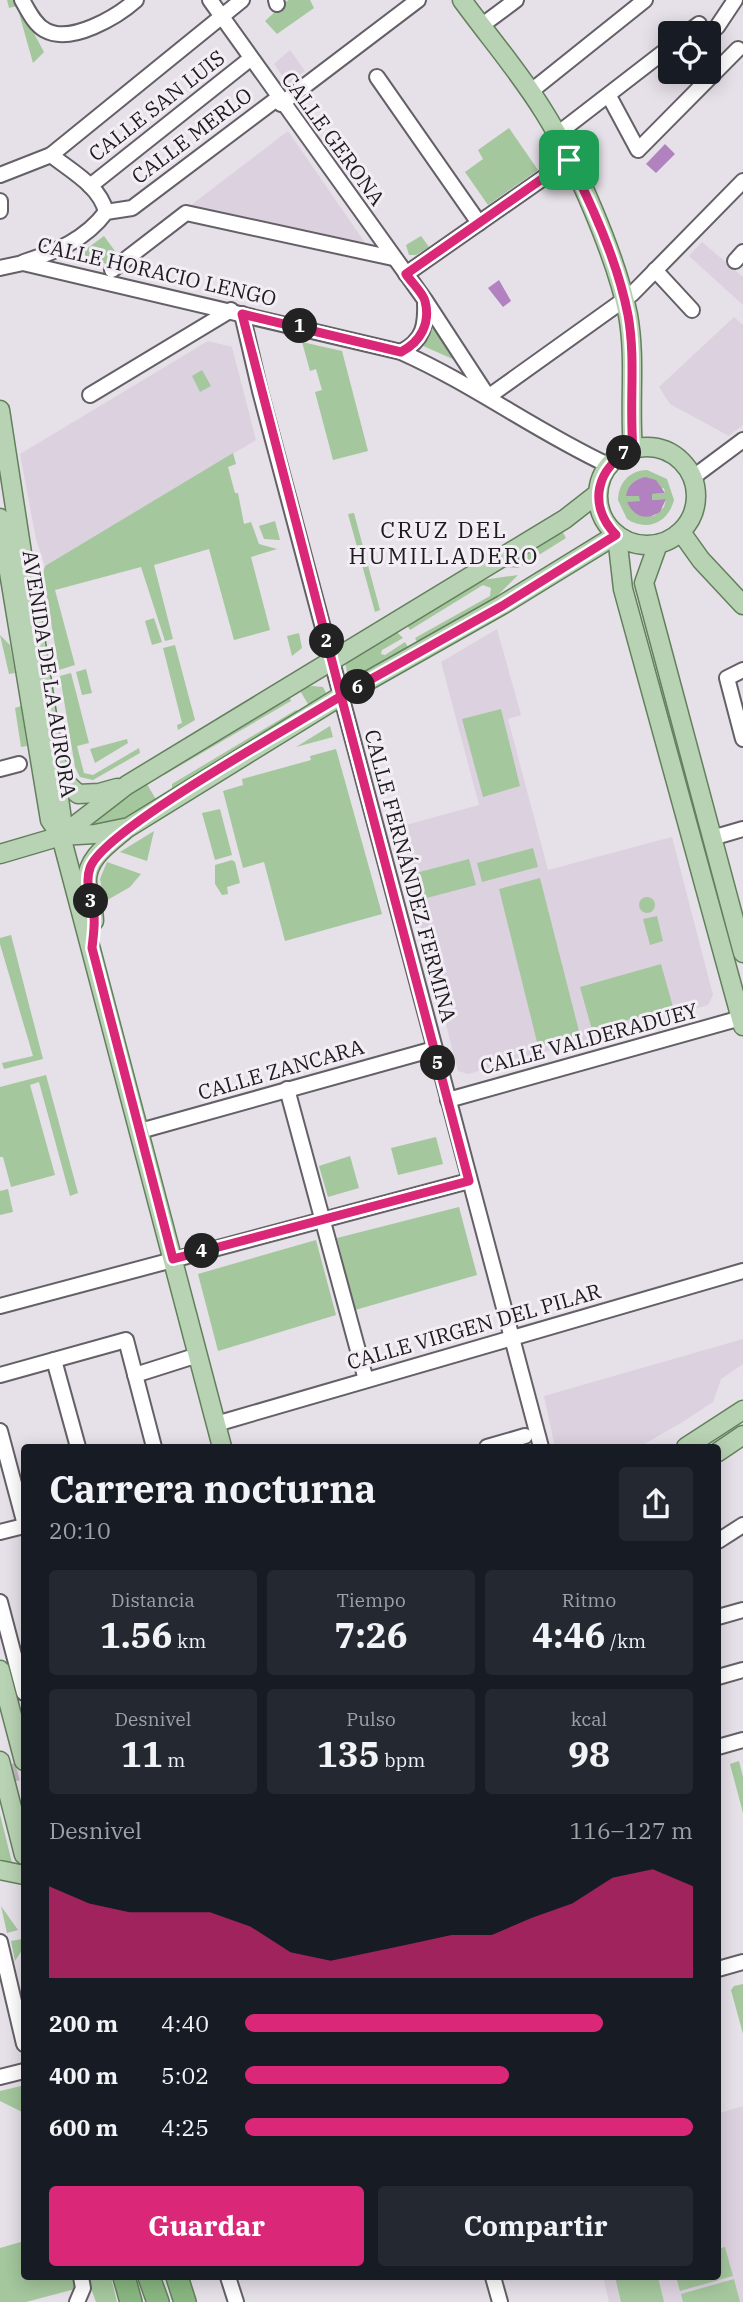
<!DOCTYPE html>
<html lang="es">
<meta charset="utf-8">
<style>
:root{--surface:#171b24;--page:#242831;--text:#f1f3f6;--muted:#9ea1a6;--accent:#db2777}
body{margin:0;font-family:"IBM Plex Serif",serif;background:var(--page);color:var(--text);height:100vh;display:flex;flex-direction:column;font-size:26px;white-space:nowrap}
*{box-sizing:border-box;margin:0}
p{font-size:23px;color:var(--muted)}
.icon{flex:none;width:38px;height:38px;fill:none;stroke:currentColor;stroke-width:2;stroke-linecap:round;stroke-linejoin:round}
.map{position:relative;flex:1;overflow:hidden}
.sheet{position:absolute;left:21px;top:1444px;width:700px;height:836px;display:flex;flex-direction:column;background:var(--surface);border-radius:7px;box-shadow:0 4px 18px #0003}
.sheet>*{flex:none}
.tools{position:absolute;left:658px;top:21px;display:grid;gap:14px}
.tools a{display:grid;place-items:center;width:63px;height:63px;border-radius:7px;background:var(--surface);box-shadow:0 4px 18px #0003;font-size:35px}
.pin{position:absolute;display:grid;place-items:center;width:60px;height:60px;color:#fff;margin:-30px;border-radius:14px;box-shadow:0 4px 10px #0006}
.km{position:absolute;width:35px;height:35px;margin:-18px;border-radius:50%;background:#222;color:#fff;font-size:19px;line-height:35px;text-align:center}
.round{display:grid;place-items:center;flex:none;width:74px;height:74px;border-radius:7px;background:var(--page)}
.head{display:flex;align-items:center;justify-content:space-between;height:119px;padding:0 28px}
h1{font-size:38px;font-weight:700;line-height:52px}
.figures{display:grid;grid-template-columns:repeat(3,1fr);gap:10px;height:119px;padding:7px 28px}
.figures div{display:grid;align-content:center;border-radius:7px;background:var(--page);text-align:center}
.figures b{font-size:35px;font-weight:700}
.figures small{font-size:19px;font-weight:400}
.figures p{font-size:19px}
.chart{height:196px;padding:14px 28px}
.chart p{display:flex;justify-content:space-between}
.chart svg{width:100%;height:126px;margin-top:7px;fill:var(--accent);opacity:.7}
.action{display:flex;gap:14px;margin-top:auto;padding:14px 28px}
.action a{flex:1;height:80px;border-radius:7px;background:var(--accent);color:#fff;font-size:28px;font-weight:700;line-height:80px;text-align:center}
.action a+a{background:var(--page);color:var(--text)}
ul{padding:0 28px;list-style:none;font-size:23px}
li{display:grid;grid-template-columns:112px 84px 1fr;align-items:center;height:52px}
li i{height:18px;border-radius:9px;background:var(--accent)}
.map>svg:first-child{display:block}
</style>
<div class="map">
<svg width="743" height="2302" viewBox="0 0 743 2302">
<rect width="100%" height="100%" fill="#e6e0e8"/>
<!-- built -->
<g fill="#dcd2df">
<path d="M290,50L305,71L288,84L274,64Z"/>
<path d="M288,131L370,250L187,208Z"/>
<path d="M702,242L743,277V305L689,256Z"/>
<path d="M734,317L743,325V425L729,436L670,404L659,387Z"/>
<path d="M208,341L232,347L256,440L45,566L36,539L20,454Z"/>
<path d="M497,629L521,715L508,719L548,870L672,837L713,995L708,1005L468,1074L458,1071L395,828L479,805L441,662Z"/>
<path d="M743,1339V1364L721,1379L713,1402L681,1423L639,1447H555L544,1396Z"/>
<path d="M718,2106L720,2113L743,2106V2302H609L603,2277H718Z"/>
</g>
<!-- green -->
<g fill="#a4c79d" fill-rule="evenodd">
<path d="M7,0H16L44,52L33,63L17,6L9,8Z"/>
<path d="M289,0H310L314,8L277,34L265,21L275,12L273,8Z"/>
<path d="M509,128L538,170L488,205L465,172L483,159L478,150Z"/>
<path d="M104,236L120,258L112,265L89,260L85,256V250Z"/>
<path d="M421,236L429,247L416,255H409L406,245Z"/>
<path d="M430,320L464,364L421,345L428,335Z"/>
<path d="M302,342L342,351L368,451L333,460L315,392L322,390L316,369L310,371Z"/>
<path d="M202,370L211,386L200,392L192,376Z"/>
<path d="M233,453L236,464L228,467L235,493H238L244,524L251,522L259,544L277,549L251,557L270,630L234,640L209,549L154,565L173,639L165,641L141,567L55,590L75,665L59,670L43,573L45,566Z"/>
<path d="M647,470L667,479L674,500C668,523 647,532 627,519L618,500C619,482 629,471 647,470ZM664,488L665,493L652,494V500L666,499L664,507L654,516L627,503L640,501V496Z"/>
<path d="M354,513L380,610L375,612L348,514Z"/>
<path d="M275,521L280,540L264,539L259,526Z"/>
<path d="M562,531L566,538L518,568L505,567Z"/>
<path d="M518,575L492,601L419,645L415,638L490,596L491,588L483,585L410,630L407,625L482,580Z"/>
<path d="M153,615L162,642L152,645L145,621L154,618Z"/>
<path d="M396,631L403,638L382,650L381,654L385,655L405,642L409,649L363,675L347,672L345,662Z"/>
<path d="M299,633L302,648L292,656L287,636Z"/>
<path d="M0,635L10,645L15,673L9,674Z"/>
<path d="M175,645L195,720L178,730L177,725L182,723L163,648Z"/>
<path d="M645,646L660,683L703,842L699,843Z"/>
<path d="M86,669L92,693L82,695L76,672Z"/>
<path d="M71,673L89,743L77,746L84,773L93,775L139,748L140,753L93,780L80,777L75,767L60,676Z"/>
<path d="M312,686L323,687L327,695L311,709L299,689Z"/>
<path d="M289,695L291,701L164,775L163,772Z"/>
<path d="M21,706L27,746L21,747L15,708Z"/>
<path d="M501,709L520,786L483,797L462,719Z"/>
<path d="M296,710L301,712L172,789V784Z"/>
<path d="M330,726L333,737L296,747Z"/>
<path d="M127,739L128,743L95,763L90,749Z"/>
<path d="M336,749L382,914L285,941L264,862L243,868L223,791L243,785L242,779L311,760L310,756Z"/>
<path d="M145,781L157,801L120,820L89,826L95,817L129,797Z"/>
<path d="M220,809L232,855L215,860L202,813Z"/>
<path d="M154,831L147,861L120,852Z"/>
<path d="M533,848L538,867L482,882L477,863Z"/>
<path d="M469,859L476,885L419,900L412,874Z"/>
<path d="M232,860L235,862L240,883L227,887L228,894L222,895L215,884V865Z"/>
<path d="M107,862L141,874L130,887L104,902L100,879Z"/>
<path d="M540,878L580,1035L538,1046L499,889Z"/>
<circle cx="647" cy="905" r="8"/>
<path d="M657,916L663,941L650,945L643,919Z"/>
<path d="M11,935L43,1059L4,1069L2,1063L33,1056L0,944V938Z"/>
<path d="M661,964L673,1007L592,1030L580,987Z"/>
<path d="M46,1075L78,1193L70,1196L39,1082L30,1085L55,1175L11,1187L3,1157H0V1087Z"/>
<path d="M436,1137L443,1164L398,1175L391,1148Z"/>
<path d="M350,1156L359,1188L328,1197L319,1166Z"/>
<path d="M8,1189L13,1212L0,1215V1191Z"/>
<path d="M459,1207L477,1275L355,1310L337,1238Z"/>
<path d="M316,1240L336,1315L218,1351L198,1274Z"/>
<path d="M739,1761L743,1777V1813L730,1764Z"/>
<path d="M0,1814L12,1863L0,1859Z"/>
<path d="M1,1906L18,1930L7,1933Z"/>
<path d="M22,1939L24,1947L15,1961L11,1941Z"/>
<path d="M743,1984V2034L731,1990L734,1986Z"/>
<path d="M21,2086L24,2087V2113L0,2101V2091Z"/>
<path d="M24,2241V2277H72L75,2289L26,2302H0V2248Z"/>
<path d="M725,2247L733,2276L680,2291L676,2277H718V2249Z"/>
<path d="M87,2277H111L117,2302H96Z"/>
<path d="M615,2277H658L664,2302H621Z"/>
<path d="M734,2279L740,2302H683L681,2294Z"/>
</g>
<!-- water -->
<g fill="#b281c0">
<path d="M665,144L675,154L656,173L646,164Z"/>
<path d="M499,280L511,301L503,307L488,288Z"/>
<path d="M645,477L656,480L665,493L652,494V500L666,499L660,512C646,521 634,517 627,502L640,501L639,496H626C628,485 634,480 645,477Z"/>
</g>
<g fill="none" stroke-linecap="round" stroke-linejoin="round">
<!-- major-tunnel -->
<g stroke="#beb9bf" stroke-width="18" stroke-dasharray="18 9" stroke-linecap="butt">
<path d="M0,1776L24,1770"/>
<path d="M0,1792L24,1786"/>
</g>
<!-- minor casing -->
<g stroke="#656067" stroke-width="18">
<g id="minor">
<path d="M22,0C28,10 34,24 45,30C71,45 118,16 136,0"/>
<path d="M210,0L425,300L487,395"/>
<path d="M276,0L277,4"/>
<path d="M481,26L516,0"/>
<path d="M717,27L735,0"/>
<path d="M687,33L699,24"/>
<path d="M377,77L479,223"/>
<path d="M530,92L645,0"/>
<path d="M609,96L638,150L738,49"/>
<path d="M281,104L418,0"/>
<path d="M556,135L670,47"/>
<path d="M51,155C71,171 100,186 106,212"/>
<path d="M0,175L51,155L242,0"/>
<path d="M90,186L250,59"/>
<path d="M0,201V211"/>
<path d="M735,261L743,252"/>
<path d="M24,262C57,251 85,240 106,212L132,208L278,98"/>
<path d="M0,268L23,263L401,352C473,384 537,432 608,465"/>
<path d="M112,270L186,213L393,258"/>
<path d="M655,270L692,310"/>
<path d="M406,274L569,160"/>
<path d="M242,314L260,391L541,1447"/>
<path d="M401,352C424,340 426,325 425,301"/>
<path d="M90,395L231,310"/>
<path d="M488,397L632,294L743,181"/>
<path d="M692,478L743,440"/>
<path d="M743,670L727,678L743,739"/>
<path d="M0,769L19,764"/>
<path d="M712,838L743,829"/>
<path d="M287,1089L366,1380"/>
<path d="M448,1100L741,1018"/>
<path d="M140,1131L434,1049"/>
<path d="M0,1306L469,1181"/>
<path d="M54,1360L78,1447"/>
<path d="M0,1375L126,1340L154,1447"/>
<path d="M135,1375L198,1355"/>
<path d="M216,1424L743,1271"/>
<path d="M0,1431L24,1521"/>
<path d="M487,1447L525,1436"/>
<path d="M0,1532L24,1526"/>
<path d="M718,1541L743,1525"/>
<path d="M0,1602L24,1693"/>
<path d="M718,1617L743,1610"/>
<path d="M718,1677L743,1670"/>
<path d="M718,1747L743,1740"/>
<path d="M0,1942L24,2044"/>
<path d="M718,1969L743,1962"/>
<path d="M0,2077L24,2071"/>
<path d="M228,2277L236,2302"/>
<path d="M493,2277L500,2302"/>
<path d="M77,2302L83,2288L81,2277"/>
</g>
</g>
<!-- major casing -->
<g stroke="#63805d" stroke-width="21">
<g id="major">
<path d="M462,0C489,37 520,73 544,112C575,161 617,259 628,315C636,359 629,404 633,449"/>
<path d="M0,410L53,754L62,820L61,836"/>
<circle cx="647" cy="496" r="49"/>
<path d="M0,518L50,820L61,836L222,1447"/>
<path d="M681,532L701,560L743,605"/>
<path d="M617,536L623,589L743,1026"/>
<path d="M658,544L644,583L743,953"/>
<path d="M59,767L66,783L78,794L99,793L117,788"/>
<path d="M61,836L127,785L565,519L597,494"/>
<path d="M0,854L61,836L95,834L129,827L341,696L502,605L616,535"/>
<path d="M94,921C94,908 88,895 87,882C86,858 110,843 126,829"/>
<path d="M686,1447L743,1410"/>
<path d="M718,1452L743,1435"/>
<path d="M0,1670L24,1761"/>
<path d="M0,1761L24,1855"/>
<path d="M0,1870L24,1875"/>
</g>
</g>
<!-- highway casing -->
<g stroke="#63805d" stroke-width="24">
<g id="highway">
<path d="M124,2277L131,2302"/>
<path d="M149,2277L158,2302"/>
<path d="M177,2277L185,2302"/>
</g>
</g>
<!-- minor -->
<use href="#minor" stroke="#fff" stroke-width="14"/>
<!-- major -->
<use href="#major" stroke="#b8d3b3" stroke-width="18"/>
<!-- highway -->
<use href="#highway" stroke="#88b680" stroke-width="21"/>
</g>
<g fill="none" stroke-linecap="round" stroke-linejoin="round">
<!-- route casing -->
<g stroke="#fff" stroke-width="14">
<path id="route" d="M569,160L406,274C411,282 423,293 425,301C431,324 420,342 401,352L242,314L341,696C297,724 102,830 90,868C84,885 93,900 94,916C95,926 93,938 92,948L173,1259L469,1181L341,696L502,606L616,535C587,505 596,467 633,449C629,404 636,359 628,315C618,263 593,207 569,160"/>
</g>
<!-- route -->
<use href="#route" stroke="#db2777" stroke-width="9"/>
</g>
<g text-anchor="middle" stroke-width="6" stroke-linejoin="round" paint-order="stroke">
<!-- street labels -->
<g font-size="21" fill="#1d1b1d" stroke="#f3eef5">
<text transform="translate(157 106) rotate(-38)" y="7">CALLE SAN LUIS</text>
<text transform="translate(192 136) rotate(-37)" y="7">CALLE MERLO</text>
<text transform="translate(333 139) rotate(54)" y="7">CALLE GERONA</text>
<text transform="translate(157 272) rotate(13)" y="7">CALLE HORACIO LENGO</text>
<text transform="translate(49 674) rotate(81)" y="7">AVENIDA DE LA AURORA</text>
<text transform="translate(410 876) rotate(75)" y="7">CALLE FERNÁNDEZ FERMINA</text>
<text transform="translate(589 1039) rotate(-15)" y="7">CALLE VALDERADUEY</text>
<text transform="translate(281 1070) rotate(-16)" y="7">CALLE ZANCARA</text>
<text transform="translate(474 1327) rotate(-16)" y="7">CALLE VIRGEN DEL PILAR</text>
</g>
<!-- neighbourhood labels -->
<g font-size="23" letter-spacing="2" fill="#1d1b1d" stroke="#f3eef5">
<text x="444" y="538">CRUZ DEL<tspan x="444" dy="26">HUMILLADERO</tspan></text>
</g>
</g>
</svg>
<div class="tools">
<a><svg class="icon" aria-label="locate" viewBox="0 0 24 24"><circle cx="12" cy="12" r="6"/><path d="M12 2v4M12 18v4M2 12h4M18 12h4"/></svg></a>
</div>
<div class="pin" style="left:569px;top:160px;background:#1e9e55"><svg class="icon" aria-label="arrive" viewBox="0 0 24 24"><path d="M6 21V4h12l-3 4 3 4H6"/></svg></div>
<b class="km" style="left:300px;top:326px">1</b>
<b class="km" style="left:327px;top:641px">2</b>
<b class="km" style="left:91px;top:901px">3</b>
<b class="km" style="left:202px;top:1251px">4</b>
<b class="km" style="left:438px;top:1063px">5</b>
<b class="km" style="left:358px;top:687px">6</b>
<b class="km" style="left:624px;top:453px">7</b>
<section class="sheet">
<div class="head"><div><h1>Carrera nocturna</h1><p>20:10</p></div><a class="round"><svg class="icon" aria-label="share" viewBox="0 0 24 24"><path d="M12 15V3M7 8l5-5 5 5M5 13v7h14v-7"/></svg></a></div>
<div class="figures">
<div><p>Distancia</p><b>1.56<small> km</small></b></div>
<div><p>Tiempo</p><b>7:26</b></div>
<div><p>Ritmo</p><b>4:46<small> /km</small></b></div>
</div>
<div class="figures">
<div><p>Desnivel</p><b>11<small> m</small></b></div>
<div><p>Pulso</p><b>135<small> bpm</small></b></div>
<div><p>kcal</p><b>98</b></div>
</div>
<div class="chart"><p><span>Desnivel</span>116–127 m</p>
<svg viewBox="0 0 160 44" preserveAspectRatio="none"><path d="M0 44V12L10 18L20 21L30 21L40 21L50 26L60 35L70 38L80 35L90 32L100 29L110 29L120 23L130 18L140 9L150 6L160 12V44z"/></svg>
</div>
<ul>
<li><b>200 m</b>4:40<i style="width:80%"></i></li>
<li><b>400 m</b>5:02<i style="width:59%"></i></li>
<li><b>600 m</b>4:25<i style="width:100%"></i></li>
</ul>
<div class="action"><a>Guardar</a><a>Compartir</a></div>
</section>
</div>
